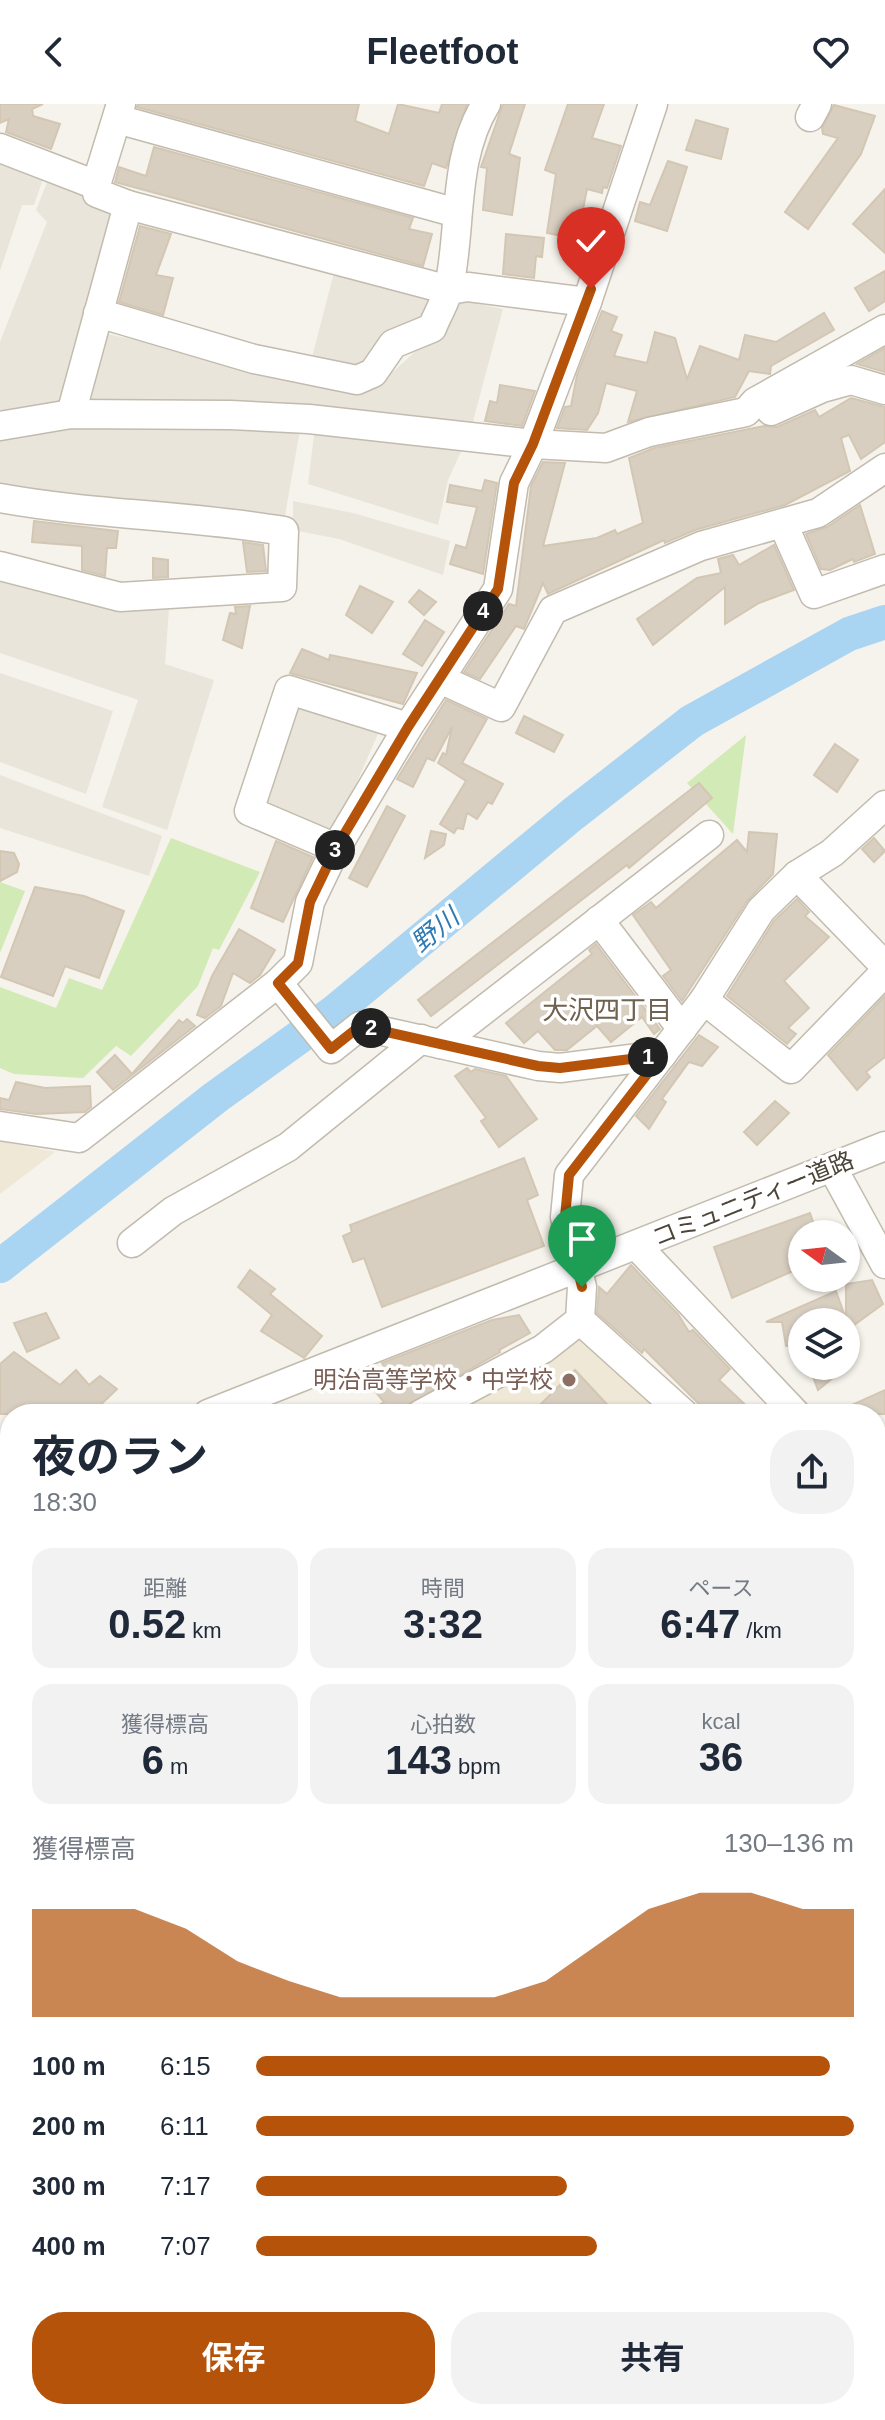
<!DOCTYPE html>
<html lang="ja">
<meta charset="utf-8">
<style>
:root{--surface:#fff;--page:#f2f2f3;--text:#1f2937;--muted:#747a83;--accent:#b45309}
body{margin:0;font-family:Helvetica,"Noto Sans JP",sans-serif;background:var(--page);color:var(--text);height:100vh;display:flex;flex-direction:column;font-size:30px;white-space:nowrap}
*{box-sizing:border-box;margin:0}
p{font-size:26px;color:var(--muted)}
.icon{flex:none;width:44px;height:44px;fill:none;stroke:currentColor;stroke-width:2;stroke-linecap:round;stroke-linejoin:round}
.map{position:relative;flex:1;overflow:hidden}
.side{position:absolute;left:0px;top:1300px;width:886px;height:1016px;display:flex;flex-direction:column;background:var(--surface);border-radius:32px 32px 0 0;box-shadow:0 2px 6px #0004}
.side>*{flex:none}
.needle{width:52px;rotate:285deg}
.controls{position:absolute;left:788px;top:1116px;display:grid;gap:16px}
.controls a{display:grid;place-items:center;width:72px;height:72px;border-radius:50%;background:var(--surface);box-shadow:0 2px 6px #0004;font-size:40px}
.pin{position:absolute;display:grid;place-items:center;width:68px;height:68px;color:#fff;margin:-82px -34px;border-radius:50% 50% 50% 0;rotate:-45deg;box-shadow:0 0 8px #0007}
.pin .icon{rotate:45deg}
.km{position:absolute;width:40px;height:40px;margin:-20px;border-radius:50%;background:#222;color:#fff;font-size:22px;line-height:40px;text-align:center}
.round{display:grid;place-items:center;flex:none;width:84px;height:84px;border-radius:32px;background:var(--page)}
.headline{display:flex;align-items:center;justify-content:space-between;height:136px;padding:0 32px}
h1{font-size:44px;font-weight:700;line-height:60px}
.metrics{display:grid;grid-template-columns:repeat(3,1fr);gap:12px;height:136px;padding:8px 32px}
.metrics div{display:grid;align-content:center;border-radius:20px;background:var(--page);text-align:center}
.metrics b{font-size:40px;font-weight:700}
.metrics small{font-size:22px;font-weight:400}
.metrics p{font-size:22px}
.chart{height:224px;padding:16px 32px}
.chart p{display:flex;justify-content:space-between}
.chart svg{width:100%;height:144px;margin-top:8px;fill:var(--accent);opacity:.7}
.action{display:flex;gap:16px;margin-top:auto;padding:16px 32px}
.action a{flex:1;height:92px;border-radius:32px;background:var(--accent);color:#fff;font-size:32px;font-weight:700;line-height:92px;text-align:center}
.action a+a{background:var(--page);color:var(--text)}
ul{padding:0 32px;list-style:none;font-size:26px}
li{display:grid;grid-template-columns:128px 96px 1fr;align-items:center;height:60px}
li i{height:20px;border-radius:10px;background:var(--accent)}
header{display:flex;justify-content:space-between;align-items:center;height:104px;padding:0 32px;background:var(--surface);font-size:36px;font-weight:700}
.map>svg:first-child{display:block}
</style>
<header><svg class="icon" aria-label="back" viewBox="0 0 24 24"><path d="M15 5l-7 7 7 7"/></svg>Fleetfoot<svg class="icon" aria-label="heart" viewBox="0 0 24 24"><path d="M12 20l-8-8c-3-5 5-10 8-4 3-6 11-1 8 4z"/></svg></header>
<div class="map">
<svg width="885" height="2316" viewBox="0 0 885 2316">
<rect width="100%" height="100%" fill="#f6f3ec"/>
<!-- residential -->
<g fill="#eae5da">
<path d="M0,57L43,75L34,101H22L0,167Z"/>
<path d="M48,76L117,106L59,307L0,315V238L47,118L36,106Z"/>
<path d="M335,165L440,189L428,216L379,234L365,267L311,257Z"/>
<path d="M454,195L503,205L471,325L81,306L102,229L374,285L428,236Z"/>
<path d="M301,320L283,423L0,394V329L95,322Z"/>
<path d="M315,323L463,343L448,376L438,421L308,380Z"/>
<path d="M293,397L353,409L450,437L443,471L339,435L293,426Z"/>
<path d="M0,477L123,506L169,505L165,560L214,576L167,726L102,703L138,596L0,549Z"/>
<path d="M0,569L113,607L86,690L0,658Z"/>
<path d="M289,603L381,623L331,737L262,714Z"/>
<path d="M0,671L162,732L149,772L0,724Z"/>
</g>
<!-- education -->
<g fill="#efe8d6">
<path d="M0,1037L55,1048L0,1090Z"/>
<path d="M581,1226L673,1310H439Z"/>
<path d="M876,2060L885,2063V2316H724L727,2306H876Z"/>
</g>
<!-- green -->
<g fill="#d2eab5">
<path d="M746,631L733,730L687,679Z"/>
<path d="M171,734L260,768L219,846L213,844L198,882L131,952L116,942L83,974L14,970L0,964V883L56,904L69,874L102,886Z"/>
<path d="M0,778L25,787L0,849Z"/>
<path d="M876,1529L885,1539V1635L876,1644Z"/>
<path d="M0,2055L10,2058V2306H525L522,2316H0Z"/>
</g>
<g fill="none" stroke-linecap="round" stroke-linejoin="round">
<!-- river -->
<path stroke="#a9d4f2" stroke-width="34" d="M0,1162L216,993L334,908L573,710L692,617L849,530L885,518"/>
</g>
<!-- building -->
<g fill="#d8cfc1" stroke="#d3c7b4" stroke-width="2">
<path d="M0,0H43L32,5L33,12L60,20L51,45L6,28L9,15L0,19Z"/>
<path d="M138,0H359L355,17L389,30L398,0L439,9L442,0H467L446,64L432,59L424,82L137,3Z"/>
<path d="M503,0H525L509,50L520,54L512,111L483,106L487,64L481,63Z"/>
<path d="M568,0H604L592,34L621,42L607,84L603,83L602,89L587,85L577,135L547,129L556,70L545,66Z"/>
<path d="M834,1L875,12L861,50L808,125L785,108L838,34L823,30L822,24Z"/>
<path d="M696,16L728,25L721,55L686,46Z"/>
<path d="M154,43L413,114L409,125L432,130L423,162L115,78L119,63L146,72Z"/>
<path d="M668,57L687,63L667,127L635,117L640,98L650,101Z"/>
<path d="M885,85V149L853,120Z"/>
<path d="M140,122L171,130L156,171L173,174L163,211L119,198Z"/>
<path d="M506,130L544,134L542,153L536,152L534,174L503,170Z"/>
<path d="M885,167V197L869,207L855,184Z"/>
<path d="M602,207L617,213L611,227L622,231L614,252L647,259L655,228L675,234L687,275L700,242L739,256L745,231L776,238L824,209L834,226L771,262L770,270L749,267L735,293L628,318L637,287L606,279L598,309L587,326L557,324L565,303L571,302L577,271Z"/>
<path d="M885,244V268L857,260Z"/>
<path d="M500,281L535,287L522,322L485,317L490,297L497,299Z"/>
<path d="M851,294L885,303V338L861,355L849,331L841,334L850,367L785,401L695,426L665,439L664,436L548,490L543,479L524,525L516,522L480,575L464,568L509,500L516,502L531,382L543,358L565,359L543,442L597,434L615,426L617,430L643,419L629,354L654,344L764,322L777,323L815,306L819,313Z"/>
<path d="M485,376L497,379L483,470L450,460L456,441L466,444L477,403L447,398L450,381L482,387Z"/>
<path d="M860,401L875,450L854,458L853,455L830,466L821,465L806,430L827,423Z"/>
<path d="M34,417L118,427L116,444H107L105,472L82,466V442L32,438Z"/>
<path d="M243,438L263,441L266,467L247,468Z"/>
<path d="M774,441L794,486L759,499L725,520V483L653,541L637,515L697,474L721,469L718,455L733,451L739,461Z"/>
<path d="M153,454L168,456V473L153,474Z"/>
<path d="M360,482L393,498L372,529L346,511Z"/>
<path d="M419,486L436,498L424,511L409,498Z"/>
<path d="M250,502L242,544L223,536L230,509L236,510L235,503Z"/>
<path d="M425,516L444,528L422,562L403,550Z"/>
<path d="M302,545L329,556L330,551L417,569L403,600L290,569Z"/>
<path d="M446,596L487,615L462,659L503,680L492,700L488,698L477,715L467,709L463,725L457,724L454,729L440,720L466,677L438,659L443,649L446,651L452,623L434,657L427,654L413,683L397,675Z"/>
<path d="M524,612L563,631L554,648L516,629Z"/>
<path d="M835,640L858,656L837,688L814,671Z"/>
<path d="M699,679L712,694L629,764L627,761L431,912L418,896Z"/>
<path d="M387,702L405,712L367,783L349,774Z"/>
<path d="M431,727L446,730L444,741L425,754Z"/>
<path d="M749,728L777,730L773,770L747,797L682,897L663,872L671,866L633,811L651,798L656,804L737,736L747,748Z"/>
<path d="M874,734L885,747L874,758L862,745Z"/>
<path d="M276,737L313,753L283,818L251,804Z"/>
<path d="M0,747L14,749L19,760L17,768L0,777Z"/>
<path d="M35,783L84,792L124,807L99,874L65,862L53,892L1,873Z"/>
<path d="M797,795L809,808L805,812L829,833L784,877L809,904L788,924L796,930L787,940L727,892L774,817Z"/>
<path d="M239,825L275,846L260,871L250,879L233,869L221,902L205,914L197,911L212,872Z"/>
<path d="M596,840L660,925L654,930L642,913L611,938L597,922L567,946H555L538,927L524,939L506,919L592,850L589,846Z"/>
<path d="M885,892V953L866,968L870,973L857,986L828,951Z"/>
<path d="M187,915L195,922L113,986L97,968L115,951L132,970L179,916L183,919Z"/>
<path d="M699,931L718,943L702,962L689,958L662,995L666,998L649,1025L636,1012Z"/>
<path d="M467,964L471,968L475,965L506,972L537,1015L499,1043L481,1017L486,1014L455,972Z"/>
<path d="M16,978L45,984L90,982L91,1003L85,1008L36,1010L0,1005V994L9,996Z"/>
<path d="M775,997L789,1009L757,1041L744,1028Z"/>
<path d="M524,1054L538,1091L527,1096L544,1142L382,1203L364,1154L353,1158L343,1132L352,1128L350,1121Z"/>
<path d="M810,1109L817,1130H802V1163L732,1194L714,1143Z"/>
<path d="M631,1161L678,1210L689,1228L693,1226L730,1265L719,1276L755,1310H709L644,1245L642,1249L597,1209L599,1183L607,1190Z"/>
<path d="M250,1166L275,1185L270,1190L322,1232L304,1254L261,1227L272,1211L238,1183Z"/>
<path d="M872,1176L883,1200L846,1227V1218H802V1240L786,1242L782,1218H766L836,1187L846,1215V1180Z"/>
<path d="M46,1209L59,1234L27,1248L14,1219Z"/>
<path d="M519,1211L530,1229L499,1246L500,1248L392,1310H364L384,1298L369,1280L390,1273L382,1259L492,1216Z"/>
<path d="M14,1248L60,1281L76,1266L89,1281L100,1272L117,1285L91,1310H0V1260Z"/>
<path d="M809,1262H847L818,1286Z"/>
<path d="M575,1266L616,1310H531Z"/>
<path d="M885,1286V1310H832Z"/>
</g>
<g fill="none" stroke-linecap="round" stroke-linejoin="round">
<!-- minor casing -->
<g stroke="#c2bbae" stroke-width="31">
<g id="minor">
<path d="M121,0L96,81L97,89L128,101L449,186L468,183L587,198"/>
<path d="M653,0L587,198L533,340L514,379L498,485L408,623L336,744L310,798L298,859L278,879L331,945L360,922L538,962L560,964L662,951"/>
<path d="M810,13L817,0"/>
<path d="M117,15L457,109"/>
<path d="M0,44L96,81"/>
<path d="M98,209L254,255L357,276L373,269L393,240L432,224C437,211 446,197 449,183C462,123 452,55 486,0"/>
<path d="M771,307L822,284L851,276L885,286"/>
<path d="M71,310L128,101"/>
<path d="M0,322L71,310L230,311L309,315L533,340L606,344L649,328L746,308L755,298L885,225"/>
<path d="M0,394C94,411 190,411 284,427L282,483L120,493L0,462"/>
<path d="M783,420L814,490L885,465"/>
<path d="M440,575L501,603L553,506L701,442L818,409L885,364"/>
<path d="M336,744L249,707L289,586L408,623"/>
<path d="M797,771L885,862"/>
<path d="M599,816L682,925"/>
<path d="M704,896L791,965L885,868"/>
<path d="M440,940L709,731"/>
<path d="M0,1022L79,1034L278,879"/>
<path d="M832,1063L885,1160"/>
<path d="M132,1139L173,1107L288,1043L421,935"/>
<path d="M637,1142L796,1310"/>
<path d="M580,1216L684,1310"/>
<path d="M208,1310L885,1042"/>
<path d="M421,1310L543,1245L580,1216L582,1183L565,1113L569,1071L704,896L761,806L797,771L832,749L885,701"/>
<path d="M0,1390L10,1386"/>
<path d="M876,1397L885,1408"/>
<path d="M876,1434L885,1431"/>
<path d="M0,1721L10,1717"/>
<path d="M876,1924L885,1892"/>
<path d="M876,1997L885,2000"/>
<path d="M118,2316L121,2306"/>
</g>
</g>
<!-- major casing -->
<g stroke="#e6c16a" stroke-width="39">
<g id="major">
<path d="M0,1619L10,1634"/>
<path d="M617,2306L629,2316"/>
</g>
</g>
<!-- minor -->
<use href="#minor" stroke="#fff" stroke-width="28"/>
<!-- major -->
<use href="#major" stroke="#ffe39c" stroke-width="36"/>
</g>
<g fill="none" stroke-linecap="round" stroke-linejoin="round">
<!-- route casing -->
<g stroke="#fff" stroke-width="16">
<path id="route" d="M582,1183L565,1113L569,1071L662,951L560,964L538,962L360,922L331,945L278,879L298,859L310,798L336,744L408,623L498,485L514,379L533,340L591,185"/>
</g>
<!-- route -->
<use href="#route" stroke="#b45309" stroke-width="10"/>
</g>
<!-- markers -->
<circle fill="#8d6e63" stroke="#fff" stroke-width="3" cx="569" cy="1276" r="8"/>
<g text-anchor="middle" stroke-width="7" stroke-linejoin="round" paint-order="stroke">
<!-- street labels -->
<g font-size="24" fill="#4b4439" stroke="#fff">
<text transform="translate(753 1095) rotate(-22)" y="8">コミュニティー道路</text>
</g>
<!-- education labels -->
<g font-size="24" fill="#785e54" stroke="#fff" text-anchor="end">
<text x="553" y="1284">明治高等学校・中学校</text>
</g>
<!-- water labels -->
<g font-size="26" font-style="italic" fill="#2e7ab2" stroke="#fff">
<text transform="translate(435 826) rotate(-39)" y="9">野川</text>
</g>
<!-- neighbourhood labels -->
<g font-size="26" fill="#6e6250" stroke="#fff">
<text x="607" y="915">大沢四丁目</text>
</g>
</g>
</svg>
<div class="controls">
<a><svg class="needle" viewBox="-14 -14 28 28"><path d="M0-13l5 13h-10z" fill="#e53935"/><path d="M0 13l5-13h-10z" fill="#747a83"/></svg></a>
<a><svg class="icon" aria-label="layers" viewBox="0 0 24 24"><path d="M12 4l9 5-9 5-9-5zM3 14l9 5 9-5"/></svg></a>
</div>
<div class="pin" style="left:582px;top:1183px;background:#1e9e55"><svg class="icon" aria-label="arrive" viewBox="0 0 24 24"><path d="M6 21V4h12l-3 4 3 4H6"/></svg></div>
<div class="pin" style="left:591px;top:185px;background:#d93025"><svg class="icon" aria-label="check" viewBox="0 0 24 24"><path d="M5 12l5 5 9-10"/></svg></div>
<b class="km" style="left:648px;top:953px">1</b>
<b class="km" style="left:371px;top:924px">2</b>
<b class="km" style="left:335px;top:746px">3</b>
<b class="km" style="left:483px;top:507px">4</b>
<section class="side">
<div class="headline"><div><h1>夜のラン</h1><p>18:30</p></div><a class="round"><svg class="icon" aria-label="share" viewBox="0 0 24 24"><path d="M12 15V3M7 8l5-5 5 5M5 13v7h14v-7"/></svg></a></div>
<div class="metrics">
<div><p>距離</p><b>0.52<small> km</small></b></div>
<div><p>時間</p><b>3:32</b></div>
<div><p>ペース</p><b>6:47<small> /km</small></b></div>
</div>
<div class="metrics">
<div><p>獲得標高</p><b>6<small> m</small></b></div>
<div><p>心拍数</p><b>143<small> bpm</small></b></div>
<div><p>kcal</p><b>36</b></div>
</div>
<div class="chart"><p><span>獲得標高</span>130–136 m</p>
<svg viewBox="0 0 160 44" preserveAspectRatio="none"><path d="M0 44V11L10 11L20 11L30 17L40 27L50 33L60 38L70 38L80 38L90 38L100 33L110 22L120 11L130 6L140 6L150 11L160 11V44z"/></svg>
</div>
<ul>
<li><b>100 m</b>6:15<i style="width:96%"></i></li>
<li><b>200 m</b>6:11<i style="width:100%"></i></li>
<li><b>300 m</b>7:17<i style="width:52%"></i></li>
<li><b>400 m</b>7:07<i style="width:57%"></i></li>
</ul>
<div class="action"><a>保存</a><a>共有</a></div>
</section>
</div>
